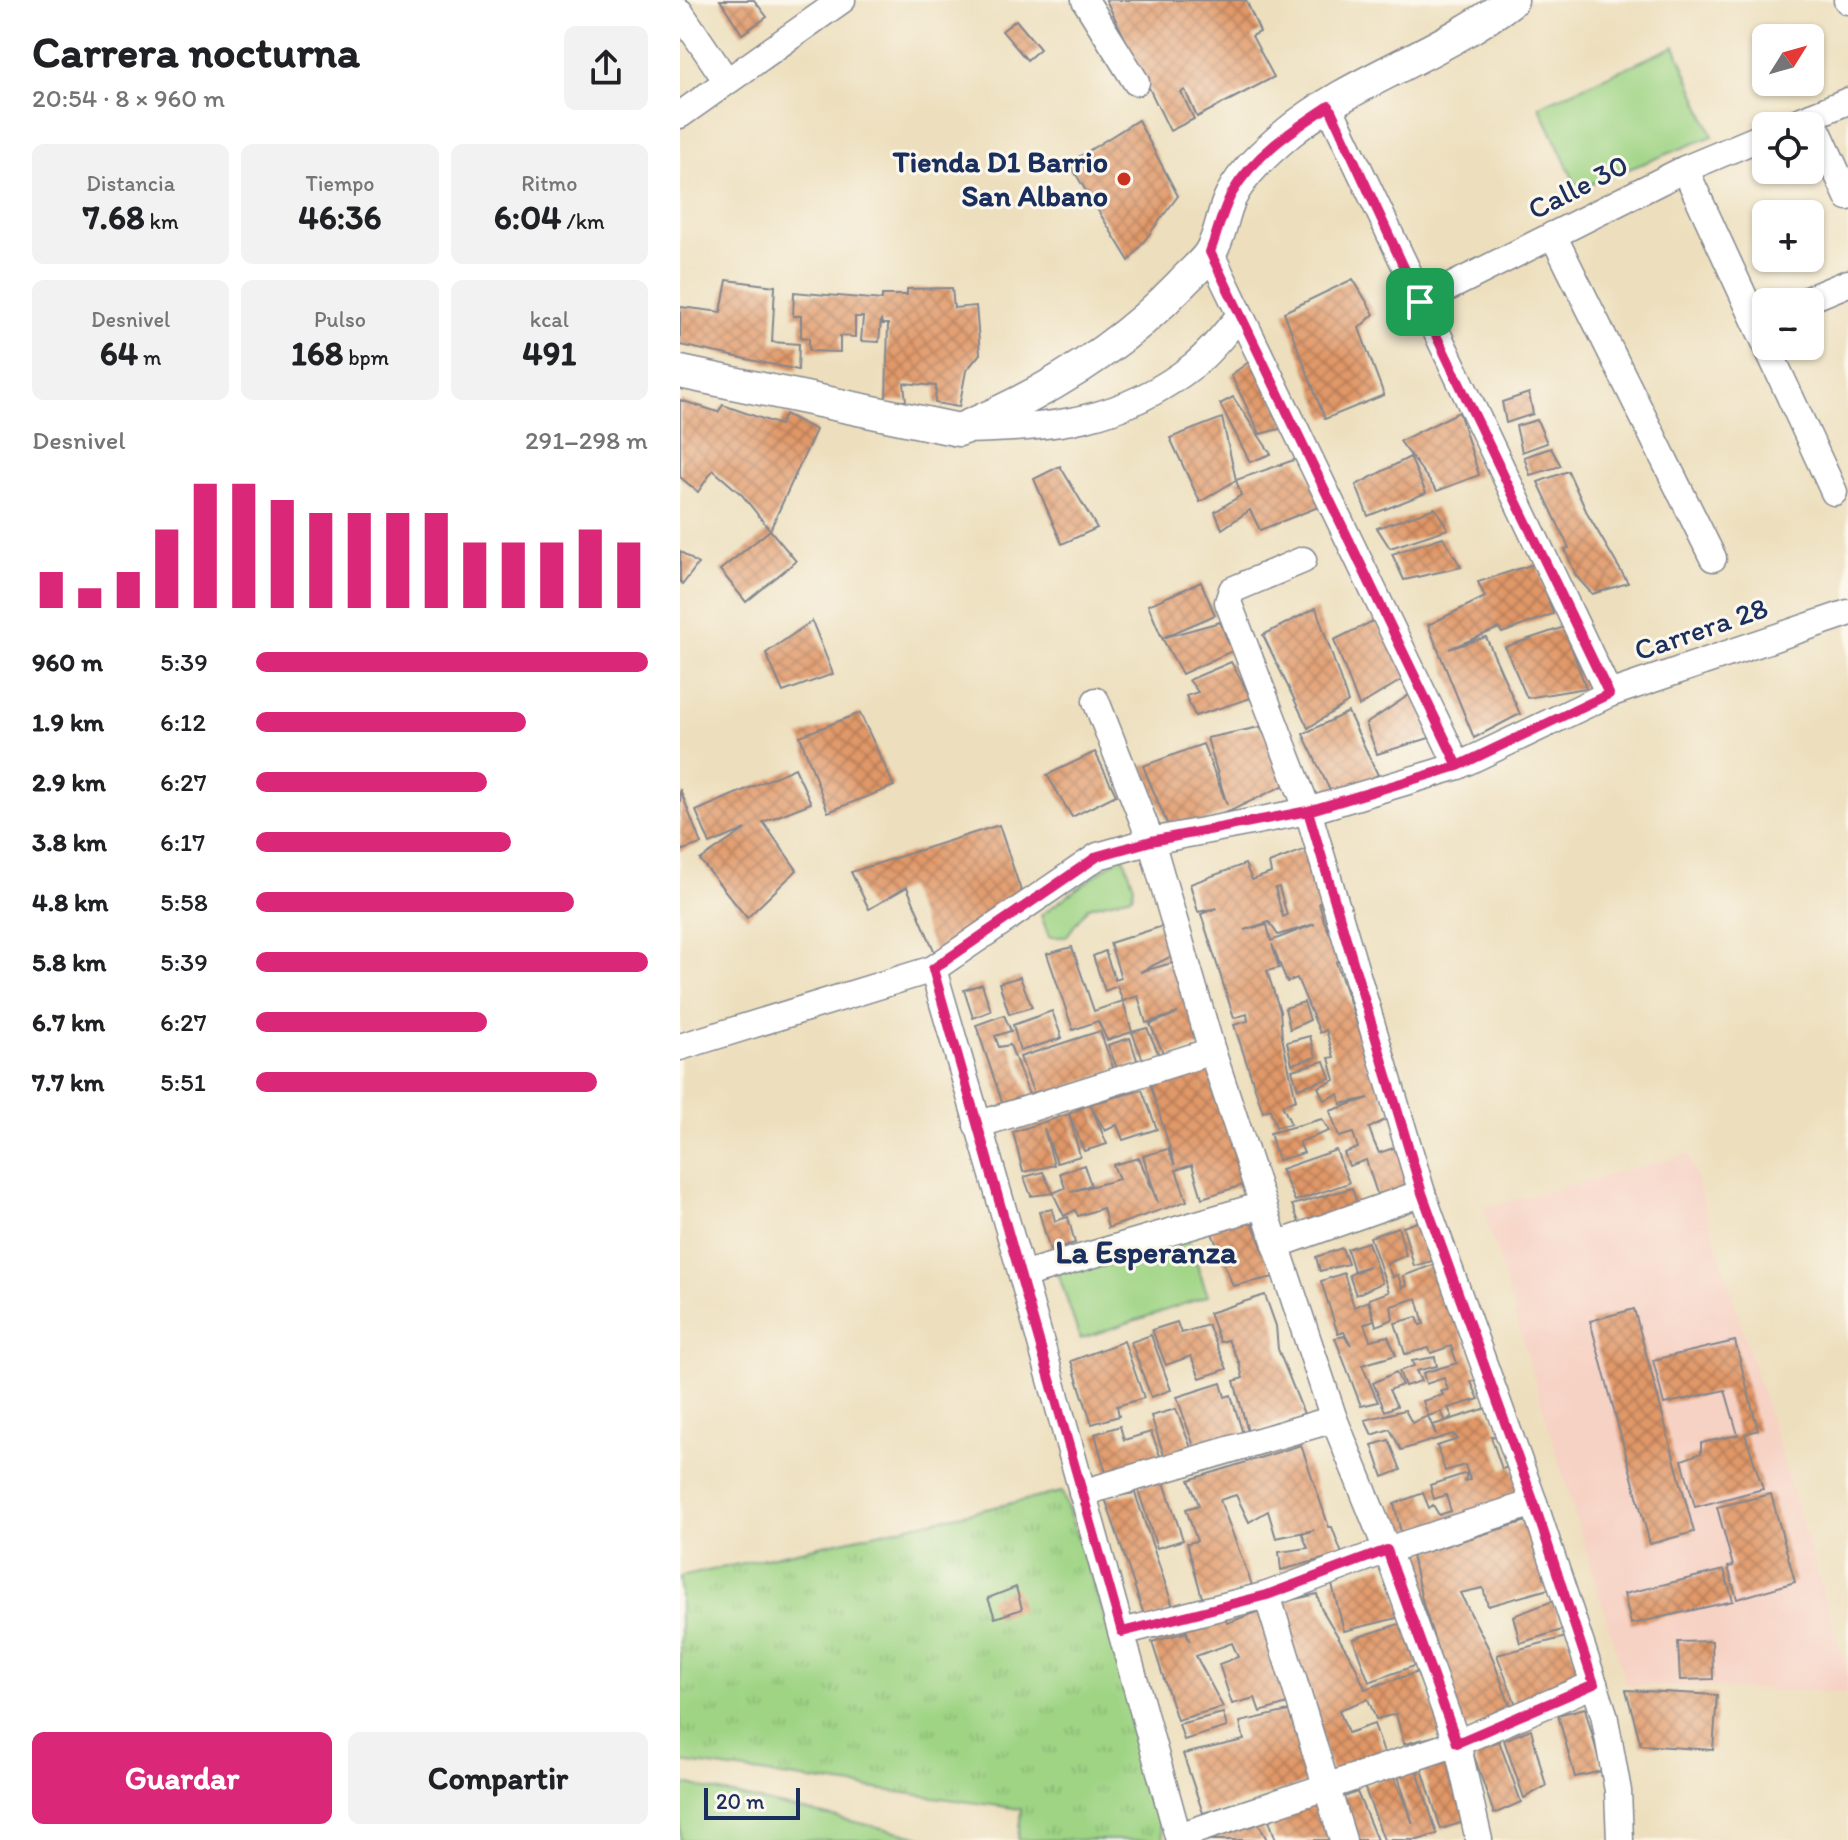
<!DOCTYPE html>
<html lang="es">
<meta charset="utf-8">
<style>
:root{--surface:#fff;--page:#f2f2f2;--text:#202124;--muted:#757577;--accent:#db2777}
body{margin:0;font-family:Itim,sans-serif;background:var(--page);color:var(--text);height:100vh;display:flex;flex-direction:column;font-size:30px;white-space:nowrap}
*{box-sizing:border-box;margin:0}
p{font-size:26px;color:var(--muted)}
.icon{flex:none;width:44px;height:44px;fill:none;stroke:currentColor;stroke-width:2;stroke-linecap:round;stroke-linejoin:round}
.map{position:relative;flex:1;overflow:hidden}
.details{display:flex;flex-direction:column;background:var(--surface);width:680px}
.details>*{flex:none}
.needle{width:52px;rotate:53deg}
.tools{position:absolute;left:1072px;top:24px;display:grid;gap:16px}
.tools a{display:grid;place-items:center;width:72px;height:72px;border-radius:12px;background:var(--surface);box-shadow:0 2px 6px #0004;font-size:40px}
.scale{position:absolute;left:24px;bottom:20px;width:96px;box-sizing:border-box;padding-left:8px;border:4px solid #1b2f5e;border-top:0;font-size:22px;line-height:28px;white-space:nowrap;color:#1b2f5e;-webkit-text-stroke:6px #fbf7ec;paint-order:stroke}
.pin{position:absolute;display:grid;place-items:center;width:68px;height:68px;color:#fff;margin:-34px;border-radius:16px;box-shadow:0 4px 12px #0006}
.round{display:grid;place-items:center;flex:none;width:84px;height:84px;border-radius:12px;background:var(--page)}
.summary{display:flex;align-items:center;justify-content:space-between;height:136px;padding:0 32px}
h1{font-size:44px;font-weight:800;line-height:60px}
.figures{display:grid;grid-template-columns:repeat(3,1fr);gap:12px;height:136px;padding:8px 32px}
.figures div{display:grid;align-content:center;border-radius:12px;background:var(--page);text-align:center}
.figures b{font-size:34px;font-weight:800}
.figures small{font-size:22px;font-weight:400}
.figures p{font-size:22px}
.chart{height:224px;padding:16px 32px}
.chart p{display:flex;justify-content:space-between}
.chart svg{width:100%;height:144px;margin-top:8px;stroke:var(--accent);stroke-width:6}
.primary-button{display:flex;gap:16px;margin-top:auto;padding:16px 32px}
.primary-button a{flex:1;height:92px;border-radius:12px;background:var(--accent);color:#fff;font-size:32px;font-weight:800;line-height:92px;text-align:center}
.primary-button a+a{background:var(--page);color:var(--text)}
ul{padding:0 32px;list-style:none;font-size:26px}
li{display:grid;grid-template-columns:128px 96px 1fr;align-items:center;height:60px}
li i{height:20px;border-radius:10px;background:var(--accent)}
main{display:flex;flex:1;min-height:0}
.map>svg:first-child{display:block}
</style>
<main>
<section class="details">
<div class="summary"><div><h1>Carrera nocturna</h1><p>20:54 · 8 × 960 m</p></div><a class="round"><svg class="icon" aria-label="share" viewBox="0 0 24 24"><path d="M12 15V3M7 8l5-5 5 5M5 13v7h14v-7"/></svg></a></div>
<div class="figures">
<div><p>Distancia</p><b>7.68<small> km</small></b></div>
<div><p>Tiempo</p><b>46:36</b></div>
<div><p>Ritmo</p><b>6:04<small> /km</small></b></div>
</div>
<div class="figures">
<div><p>Desnivel</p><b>64<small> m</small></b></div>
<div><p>Pulso</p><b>168<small> bpm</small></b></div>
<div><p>kcal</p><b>491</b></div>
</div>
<div class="chart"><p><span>Desnivel</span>291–298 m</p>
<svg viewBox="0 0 160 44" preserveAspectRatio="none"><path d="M5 44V33M15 44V38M25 44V33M35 44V20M45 44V6M55 44V6M65 44V11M75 44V15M85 44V15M95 44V15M105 44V15M115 44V24M125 44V24M135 44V24M145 44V20M155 44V24"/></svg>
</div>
<ul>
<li><b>960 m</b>5:39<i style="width:100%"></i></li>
<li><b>1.9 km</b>6:12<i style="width:69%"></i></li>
<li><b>2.9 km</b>6:27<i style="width:59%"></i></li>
<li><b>3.8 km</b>6:17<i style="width:65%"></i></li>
<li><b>4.8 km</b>5:58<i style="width:81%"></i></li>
<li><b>5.8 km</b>5:39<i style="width:100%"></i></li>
<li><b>6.7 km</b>6:27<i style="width:59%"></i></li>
<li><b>7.7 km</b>5:51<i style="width:87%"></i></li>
</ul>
<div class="primary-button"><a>Guardar</a><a>Compartir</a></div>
</section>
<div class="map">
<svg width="1168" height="1840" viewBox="0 0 1168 1840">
<defs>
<pattern id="grass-tufts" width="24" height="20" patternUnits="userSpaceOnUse" patternTransform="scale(2)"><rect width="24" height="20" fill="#9fd484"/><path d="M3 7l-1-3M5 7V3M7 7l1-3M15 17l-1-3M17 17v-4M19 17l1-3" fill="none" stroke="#88b674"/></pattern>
<pattern id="building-cross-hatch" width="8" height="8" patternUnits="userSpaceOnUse" patternTransform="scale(2)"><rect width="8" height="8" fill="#e19867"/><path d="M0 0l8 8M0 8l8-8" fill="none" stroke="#b67c58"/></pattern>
</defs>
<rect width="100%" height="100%" fill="#fbf7ec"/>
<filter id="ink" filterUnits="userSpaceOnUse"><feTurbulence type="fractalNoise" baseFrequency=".0125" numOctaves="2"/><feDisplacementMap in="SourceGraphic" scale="16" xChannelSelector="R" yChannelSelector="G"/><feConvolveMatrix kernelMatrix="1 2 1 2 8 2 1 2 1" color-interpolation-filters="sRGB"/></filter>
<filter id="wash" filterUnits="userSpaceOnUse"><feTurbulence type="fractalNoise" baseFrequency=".006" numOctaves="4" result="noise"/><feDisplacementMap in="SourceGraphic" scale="32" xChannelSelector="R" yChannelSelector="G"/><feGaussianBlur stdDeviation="1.8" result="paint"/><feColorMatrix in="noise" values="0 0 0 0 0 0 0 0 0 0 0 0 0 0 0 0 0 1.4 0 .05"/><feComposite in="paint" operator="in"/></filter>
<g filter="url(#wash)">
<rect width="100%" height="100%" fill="#eddfbd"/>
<!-- built -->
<path fill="#f6d2c4" d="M1009,1154L1168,1672V1693L946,1685L803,1208Z"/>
<!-- grass -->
<path fill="url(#grass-tufts)" stroke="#5d8271" stroke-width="2" d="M382,1492L437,1653L484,1840H338L341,1809L0,1762V1577Z"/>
<!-- park -->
<g fill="#9fd484" stroke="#5d8271" stroke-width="2">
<path d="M995,46L1033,136L898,189L859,106Z"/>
<path d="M443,855L454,886L452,896L408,907L386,937H369L361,915Z"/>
<path d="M505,1231L528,1296L400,1339L378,1273Z"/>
<path d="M0,1783L256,1840H0Z"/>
</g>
<g id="blocks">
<!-- building -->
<g fill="url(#building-cross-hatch)" fill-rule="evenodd">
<path d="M40,0H74L87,17L62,34Z"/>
<path d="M426,0H566L580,32L572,36L594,77L517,117L505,90L501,92L514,119L490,131Z"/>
<path d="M336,20L360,49L347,60L322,31Z"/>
<path d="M458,120L498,196L449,261L389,163Z"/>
<path d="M673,279L694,314L679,328L704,395L645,419L604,312Z"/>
<path d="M47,280L95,286L92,342L119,344L118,370L0,345V307L41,312Z"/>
<path d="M272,288L274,308L296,306L300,354L286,371L279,407L255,403L256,386L224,383L226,401H206L208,324H202L201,319L199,342L181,341L183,317H175V337L160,336V352L129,351V338L121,337V316H113L114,292L202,300V295H227V289Z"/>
<path d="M574,358L607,427L580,434L551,375Z"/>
<path d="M849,393L853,414L826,423L822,402Z"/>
<path d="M553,397L591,454L570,462L540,404Z"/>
<path d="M0,400L38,412L43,405L100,425L105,414L136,430L90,530L116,561L66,602L40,570L90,530L62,495L33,470L18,492L0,477Z"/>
<path d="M779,412L799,475L757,491L720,441Z"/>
<path d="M542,418L556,480L520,502L490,438Z"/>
<path d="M857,420L867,443L842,452L836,426Z"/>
<path d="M871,448L881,466L850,475L844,457Z"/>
<path d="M730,457L746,493L688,516L676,485Z"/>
<path d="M617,459L646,504L580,530L570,510L542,529L535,512L561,495L556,480Z"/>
<path d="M380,466L417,528L382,544L354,479Z"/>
<path d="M888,471L908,515L948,583L912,594L896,576L885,549L889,548L858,482Z"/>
<path d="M755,508L768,529L710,548L697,528Z"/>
<path d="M763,537L781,567L724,580L712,554Z"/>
<path d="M0,551L18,564L3,584L0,581Z"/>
<path d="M857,563L873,614L822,633L819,628L769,649L806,637L840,714L794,738L748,625L805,597L798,582Z"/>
<path d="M521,582L535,615L482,638L468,605Z"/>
<path d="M636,608L668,702L628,728L583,635Z"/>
<path d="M695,620L728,676L679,706L654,640Z"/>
<path d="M132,621L153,674L103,692L86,653Z"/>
<path d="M540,622L552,651L502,674L482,638Z"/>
<path d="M884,627L906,688L847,698L825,647Z"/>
<path d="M551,662L571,698L515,716L506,696L518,692L509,680Z"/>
<path d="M732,693L756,736L697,754L686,724Z"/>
<path d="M668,712L698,775L653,797L623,734Z"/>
<path d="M180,713L214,786L148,812L120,736Z"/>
<path d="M580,727L611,782L550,811L491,833L463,766L523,744L547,805L527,738Z"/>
<path d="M415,752L436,795L392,817L367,775Z"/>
<path d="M115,768L131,803L83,822L117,870L67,918L20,860L66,829L30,844L16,811Z"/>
<path d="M0,789L21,844L0,851Z"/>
<path d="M319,825L342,894L255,953L227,887L189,909L171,872Z"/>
<path d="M626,849L644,901L639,903L644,921L662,960L656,962L709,1118L689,1128L694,1142L699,1153L725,1144L739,1187L699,1200L686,1160L669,1166L664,1153L678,1148L673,1133L659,1137L650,1111L689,1098L661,1104L659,1094L644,1100L638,1087L655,1080L649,1058L654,1057L646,1030L640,1033L617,978L607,982L592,944L599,968L587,971L600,1011L602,1037L616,1100L602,1105L611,1124L596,1127L590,1109L583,1112L554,1025L568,1021L567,1014L554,1018L521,914L537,908L518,912L510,884L565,864L572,880L591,873L589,863ZM599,887L607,915L603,917L595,888ZM589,922L598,935L635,924L591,941L587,925L564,930Z"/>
<path d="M483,926L492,956L460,972L492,963L522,1044L485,1057L470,1024L498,1013L466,1023L458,996L443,1001L437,986L425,991L413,956L425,951L435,980L441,978L430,943Z"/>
<path d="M392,947L414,1011L443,1001L452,1032L427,1040L418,1021L393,1030L367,954Z"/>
<path d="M340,977L352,1007L329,1014L319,983Z"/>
<path d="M302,984L311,1011L293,1018L284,990Z"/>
<path d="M624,1002L630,1020L610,1029L605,1008Z"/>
<path d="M372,1011L382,1038L340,1051L333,1025Z"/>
<path d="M324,1015L331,1031L315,1036L319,1047L330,1045L351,1100L324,1108L296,1025Z"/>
<path d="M467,1028L479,1055L463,1060L452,1032Z"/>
<path d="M420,1031L434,1070L356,1099L340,1057Z"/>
<path d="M630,1036L636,1057L612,1064L607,1042Z"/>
<path d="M450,1038L458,1063L438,1071L428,1045Z"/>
<path d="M527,1060L566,1184L522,1198L512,1165L496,1170L507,1201L428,1228L423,1208L398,1216L395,1210L384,1216L373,1193L351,1196L344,1177L363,1172L373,1193L385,1188L380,1173L404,1165L411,1185L390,1192L439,1179L433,1165L459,1158L478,1203L463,1156L488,1149L495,1165L468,1077Z"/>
<path d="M644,1061L650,1078L618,1088L612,1070Z"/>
<path d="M462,1090L477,1129L443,1140L437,1125L425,1131L410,1104Z"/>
<path d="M410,1104L427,1144L404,1151L389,1114Z"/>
<path d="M389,1114L400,1156L377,1163L364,1128L374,1165L343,1172L333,1132Z"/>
<path d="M642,1119L649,1131L619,1142L624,1153L598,1160L590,1133Z"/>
<path d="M656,1150L669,1183L615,1201L601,1169Z"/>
<path d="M672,1188L679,1210L621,1227L612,1205Z"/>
<path d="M372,1209L375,1221L388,1217L395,1243L370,1250L359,1212Z"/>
<path d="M569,1215L594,1277L553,1286L530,1228Z"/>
<path d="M746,1219L759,1259L734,1266L723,1227Z"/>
<path d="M718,1227L726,1255L707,1264L712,1277L718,1275L722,1288L727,1286L723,1276L758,1263L797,1380L791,1382L799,1399L768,1408L772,1416L766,1421L761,1412L748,1416L756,1435L753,1425L807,1408L819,1435L811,1437L822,1469L832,1466L842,1498L721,1532L714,1504L743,1493L749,1508L753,1505L759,1515L771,1511L766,1495L754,1499L750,1485L787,1473L785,1481L790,1480L785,1465L765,1471L757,1446L778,1439L773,1434L721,1450L710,1429L692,1435L685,1420L725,1410L732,1423L748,1416L743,1401L763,1395L761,1391L768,1390L764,1378L746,1384L743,1373L777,1363L771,1346L751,1353L749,1348L725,1354L715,1323L737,1317L740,1325L744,1324L737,1298L711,1306L713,1319L696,1326L689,1299L709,1292L690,1237Z"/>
<path d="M688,1242L702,1283L676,1295L669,1275L689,1266L674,1271L667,1249Z"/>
<path d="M662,1248L668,1264L640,1271L636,1257Z"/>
<path d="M664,1273L674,1307L688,1301L694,1320L684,1324L690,1340L708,1336L716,1355L682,1365L698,1402L681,1406L655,1338L664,1336L671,1345L664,1332L658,1334L641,1281Z"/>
<path d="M585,1295L596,1326L598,1349L624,1414L568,1432L554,1381L563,1378L559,1362L548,1340L540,1342L529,1313Z"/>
<path d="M954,1309L1014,1532L970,1544L910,1321Z"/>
<path d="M497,1322L501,1333L528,1325L547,1369L520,1378L511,1356L486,1365L472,1330Z"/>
<path d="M471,1335L491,1390L471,1397L451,1342Z"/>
<path d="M444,1341L464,1398L437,1406L439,1416L412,1424L391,1361Z"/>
<path d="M1055,1341L1078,1430L1065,1434L1083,1489L1015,1507L1002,1460L1021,1453V1443L1058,1435L1045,1390L984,1404L973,1360Z"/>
<path d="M755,1357L757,1366L736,1371L741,1381L725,1386L719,1371L734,1366L732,1361Z"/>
<path d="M716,1372L722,1385L709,1390L717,1406L705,1411L693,1383Z"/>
<path d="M541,1383L545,1397L551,1395L563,1434L516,1452L497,1397Z"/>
<path d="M496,1409L513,1453L486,1461L471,1416Z"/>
<path d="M440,1426L444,1440L471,1432L482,1461L427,1477L415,1434Z"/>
<path d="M709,1440L721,1470L703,1477L692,1445Z"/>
<path d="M621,1445L649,1527H652L662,1554L601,1570L599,1552L628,1548L622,1534L634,1530L596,1538L588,1511L569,1522L556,1495L540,1500L572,1585L523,1601L507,1543L517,1541L506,1509L519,1505L509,1480Z"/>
<path d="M483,1479L503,1540L477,1548L457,1487Z"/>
<path d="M455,1493L494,1610L466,1621L425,1498Z"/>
<path d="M1091,1494L1115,1582L1057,1599L1048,1567L1053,1566L1037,1507Z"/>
<path d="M850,1520L872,1588L808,1606L803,1588L780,1593L809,1649L832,1711L783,1729L743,1604L732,1556Z"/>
<path d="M703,1565L725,1616L664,1631L651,1581Z"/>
<path d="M1044,1570L1053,1601L951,1624L944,1594Z"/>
<path d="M336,1587L342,1609L315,1618L308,1598Z"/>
<path d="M637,1594L641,1608L675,1665L685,1689L738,1672L764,1734L724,1744L716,1714L696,1719L688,1699L659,1710L668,1733L694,1724L706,1759L653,1777L598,1603Z"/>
<path d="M873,1601L882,1630L840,1643L833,1616Z"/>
<path d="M580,1611L611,1703L580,1712L575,1698L552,1704L539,1664L558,1657L552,1643L516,1656L543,1707L497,1720L472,1642L506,1632L510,1641L504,1623L543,1612L547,1623Z"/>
<path d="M725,1622L740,1664L689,1682L673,1639Z"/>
<path d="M886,1637L905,1681L838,1710L817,1655Z"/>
<path d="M1032,1641L1033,1679L1000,1680L998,1642Z"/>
<path d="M946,1690L1037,1695L1033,1750L961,1745Z"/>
<path d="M905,1708L922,1771L895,1777L878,1715Z"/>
<path d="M613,1710L637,1780L523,1813L503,1754L564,1740L560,1722Z"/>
<path d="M543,1713L547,1727L504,1740L499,1724Z"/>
<path d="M851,1729L866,1786L844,1798L824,1740Z"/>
<path d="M819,1741L841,1802L814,1814L792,1750Z"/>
<path d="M771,1757L790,1820L761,1829L741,1766Z"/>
<path d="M736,1767L757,1834L738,1840H704L684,1786L713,1774L733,1824L717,1773Z"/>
<path d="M677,1792L697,1840H670L654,1801Z"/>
<path d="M639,1798L651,1840H596L588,1817Z"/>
<path d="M577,1820L587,1840H532L531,1836Z"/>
</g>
</g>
</g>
<g filter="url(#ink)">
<use href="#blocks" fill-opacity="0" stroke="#84878e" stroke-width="2"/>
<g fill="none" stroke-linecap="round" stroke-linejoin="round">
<!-- minor casing -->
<g stroke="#84878e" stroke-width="29">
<g id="minor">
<path d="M405,0L456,82"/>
<path d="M1167,0L1168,1"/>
<path d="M0,12L46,80"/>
<path d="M649,106L929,694"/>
<path d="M0,115L162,0"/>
<path d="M1131,116L1168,197"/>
<path d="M1107,126L1168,101"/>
<path d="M1005,169L1154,492"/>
<path d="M873,235L1033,558"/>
<path d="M530,252L778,766"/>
<path d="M740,302L1005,169L1086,135"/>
<path d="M1122,302L1168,283"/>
<path d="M284,430C372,428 442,422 514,365C531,352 545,332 560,316"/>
<path d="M623,560L552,590L548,602L628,811L742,1193L854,1503L924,1714L938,1791L940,1840"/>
<path d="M416,701L471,841L532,1051L654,1419L707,1550L777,1743L799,1840"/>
<path d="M253,969L342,1275L499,1840"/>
<path d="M0,1047L253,969L418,856L471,841L628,811L778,766L929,694L1168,613"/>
<path d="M297,1125L532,1051"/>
<path d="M596,1245L742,1193"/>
<path d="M342,1275L583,1205"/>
<path d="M402,1493L654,1419"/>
<path d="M587,1595L663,1840"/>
<path d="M442,1632L587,1595L707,1550L854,1503"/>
<path d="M499,1836L777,1743L914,1684"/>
</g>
</g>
<!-- tertiary casing -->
<g stroke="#84878e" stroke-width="35">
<path id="tertiary" d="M0,372L279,430C361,396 439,349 501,284C510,274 523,264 530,253C541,236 542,213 551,196C563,172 588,150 608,133C672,80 764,53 832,0"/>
</g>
<!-- minor -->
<use href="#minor" stroke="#fff" stroke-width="26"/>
<!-- tertiary -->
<use href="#tertiary" stroke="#fff" stroke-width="32"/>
</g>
</g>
<g fill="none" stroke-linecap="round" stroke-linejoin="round" filter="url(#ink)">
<!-- route casing -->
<g stroke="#fff" stroke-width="16">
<path id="route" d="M740,302L929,694L778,766L628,811L471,841L418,856L253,969L442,1632L587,1595L707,1550L777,1743L914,1684L854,1503L742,1193L628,811L778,766L530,252C537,234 542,211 552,193C574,155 614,129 649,106L740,302"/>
</g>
<!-- route -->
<use href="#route" stroke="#db2777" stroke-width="10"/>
</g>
<!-- markers -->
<circle fill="#c8321e" stroke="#fbf7ec" stroke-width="3" cx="444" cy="179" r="8"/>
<g text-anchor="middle" stroke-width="6" stroke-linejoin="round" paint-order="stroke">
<!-- poi labels -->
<g font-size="30" font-weight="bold" fill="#1b2f5e" stroke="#fbf7ec" text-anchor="end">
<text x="428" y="172">Tienda D1 Barrio<tspan x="428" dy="34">San Albano</tspan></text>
</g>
<!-- street labels -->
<g font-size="30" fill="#1b2f5e" stroke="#fbf7ec">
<text transform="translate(898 187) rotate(-27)" y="10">Calle 30</text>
<text transform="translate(1021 629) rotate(-19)" y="10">Carrera 28</text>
</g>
<!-- neighbourhood labels -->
<g font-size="32" font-weight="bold" fill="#1b2f5e" stroke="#fbf7ec">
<text x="466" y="1263">La Esperanza</text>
</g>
</g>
</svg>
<div class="tools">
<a><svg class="needle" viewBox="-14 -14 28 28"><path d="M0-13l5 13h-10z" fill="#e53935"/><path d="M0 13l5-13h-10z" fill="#757577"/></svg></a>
<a><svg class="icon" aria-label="locate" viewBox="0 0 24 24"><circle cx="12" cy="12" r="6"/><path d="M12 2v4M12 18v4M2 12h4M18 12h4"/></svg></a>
<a>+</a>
<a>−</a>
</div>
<div class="scale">20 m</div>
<div class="pin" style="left:740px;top:302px;background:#1e9e55"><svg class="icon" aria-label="arrive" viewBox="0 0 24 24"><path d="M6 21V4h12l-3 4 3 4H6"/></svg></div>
</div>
</main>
